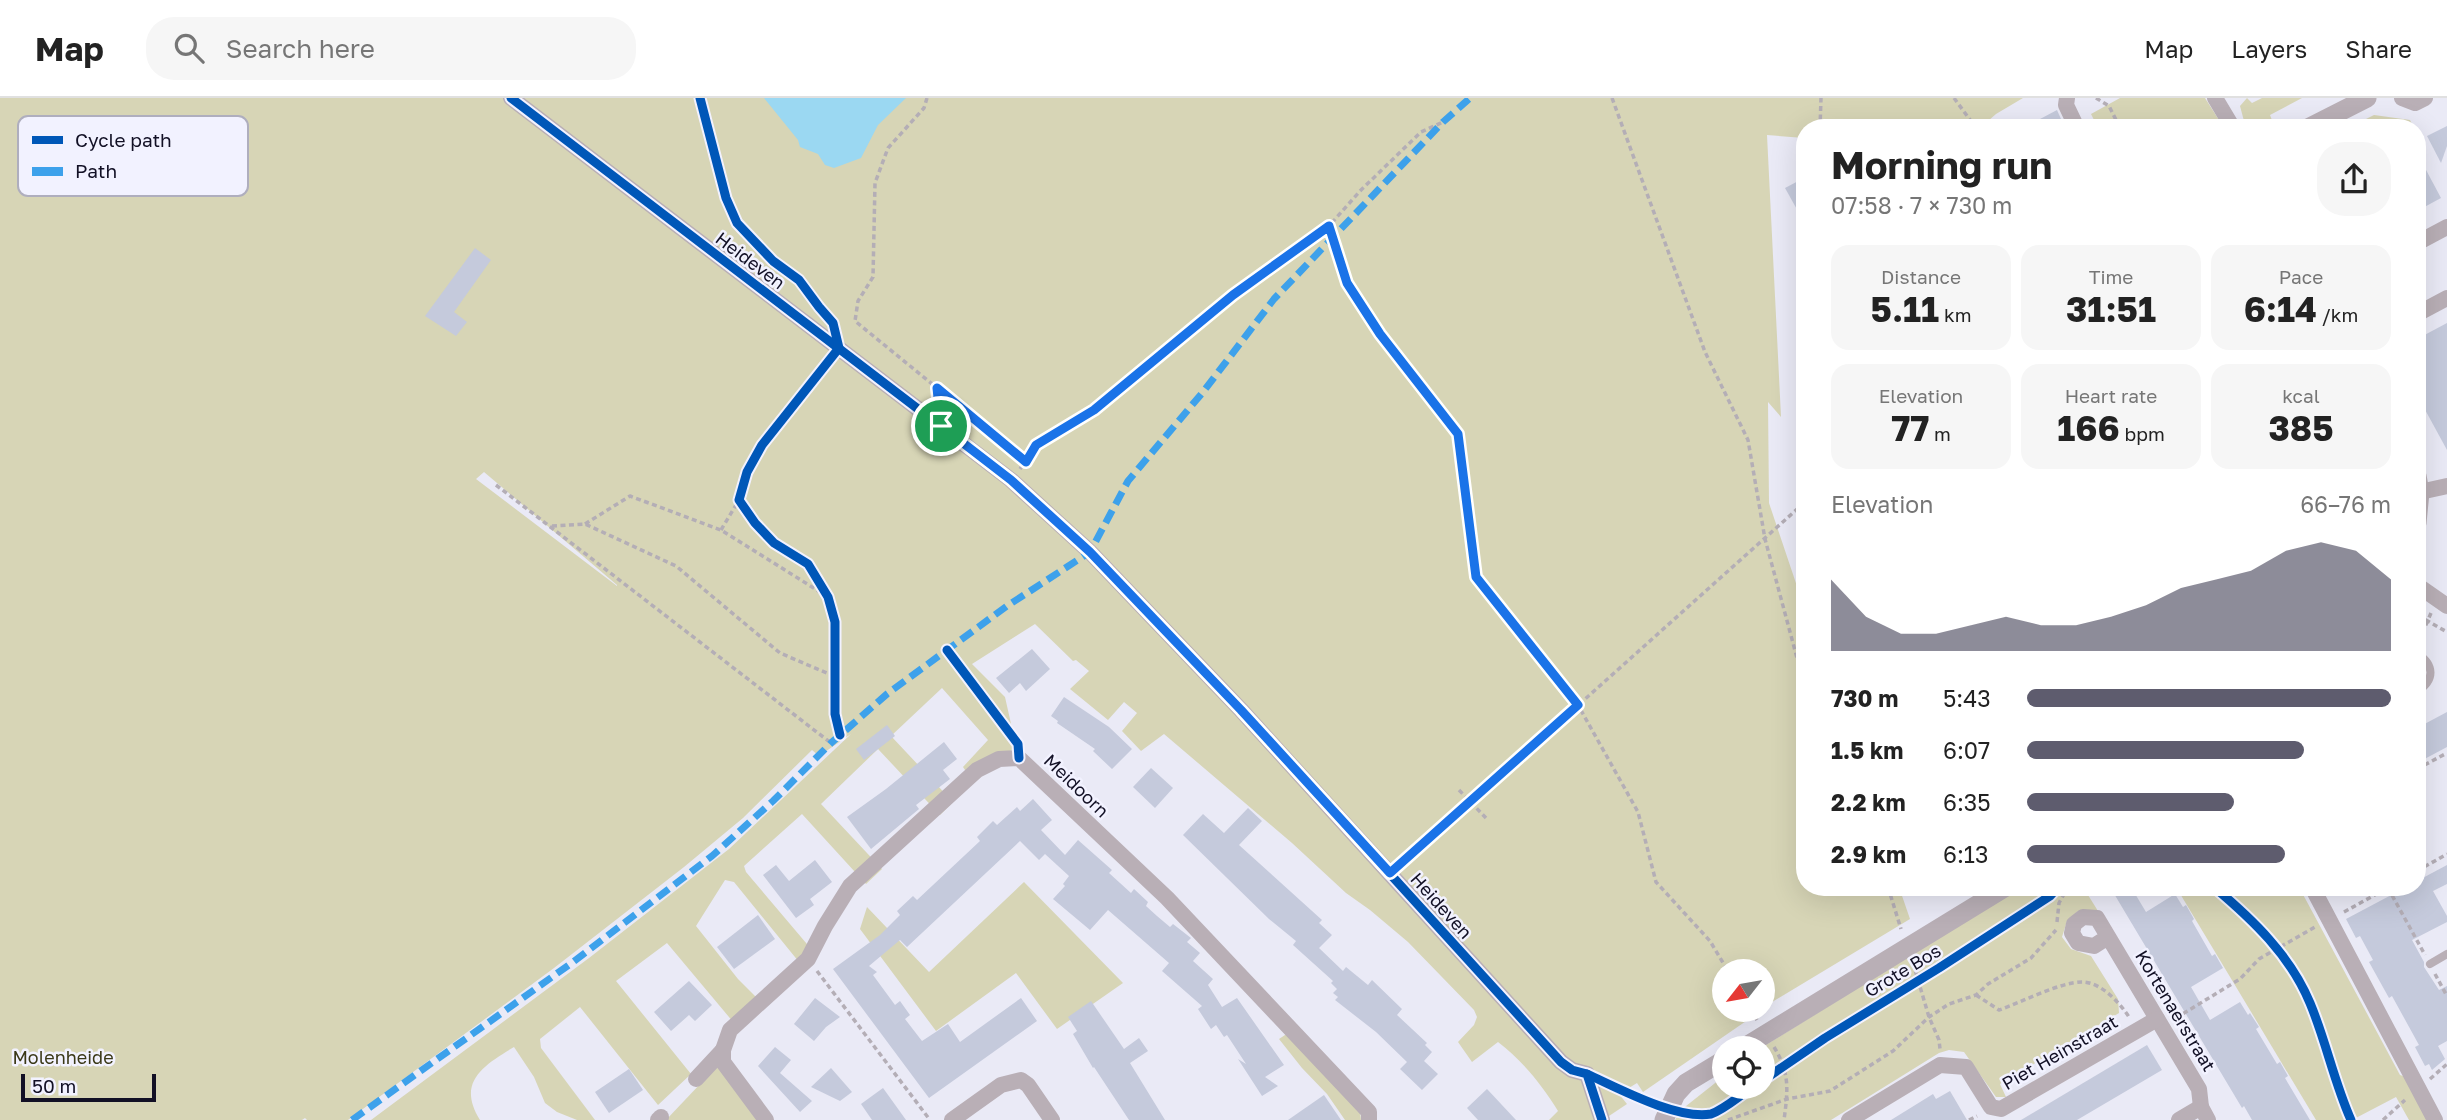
<!DOCTYPE html>
<meta charset="utf-8">
<style>
:root{--surface:#fff;--page:#f6f6f6;--text:#222;--muted:#767676;--line:#e0e0e0;--accent:#5e5c6e}
body{margin:0;font-family:"Golos Text",sans-serif;background:var(--page);color:var(--text);height:100vh;display:flex;flex-direction:column;font-size:26px;white-space:nowrap}
*{box-sizing:border-box;margin:0}
p{font-size:23px;color:var(--muted)}
.icon{flex:none;width:38px;height:38px;fill:none;stroke:currentColor;stroke-width:2;stroke-linecap:round;stroke-linejoin:round}
.map{position:relative;flex:1;overflow:hidden}
.side{position:absolute;left:1796px;top:21px;width:630px;height:777px;display:flex;flex-direction:column;background:var(--surface);border-radius:28px;box-shadow:0 7px 28px #0002}
.side>*{flex:none}
.needle{width:46px;rotate:239deg}
.buttons{position:absolute;left:1712px;top:861px;display:grid;gap:14px}
.buttons a{display:grid;place-items:center;width:63px;height:63px;border-radius:50%;background:var(--surface);box-shadow:0 7px 28px #0002;font-size:35px}
.scale{position:absolute;left:21px;bottom:18px;width:135px;box-sizing:border-box;padding-left:7px;border:4px solid #121025;border-top:0;font-size:19px;line-height:24px;white-space:nowrap;color:#121025;-webkit-text-stroke:5px #f2f2ff;paint-order:stroke}
.pin{position:absolute;display:grid;place-items:center;width:60px;height:60px;color:#fff;margin:-30px;border:4px solid #fff;border-radius:50%;box-shadow:0 2px 7px #0007}
.round{display:grid;place-items:center;flex:none;width:74px;height:74px;border-radius:28px;background:var(--page)}
.overview{display:flex;align-items:center;justify-content:space-between;height:119px;padding:0 35px}
h1{font-size:38px;font-weight:700;line-height:52px}
.figures{display:grid;grid-template-columns:repeat(3,1fr);gap:10px;height:119px;padding:7px 35px}
.figures div{display:grid;align-content:center;border-radius:18px;background:var(--page);text-align:center}
.figures b{font-size:35px;font-weight:700}
.figures small{font-size:19px;font-weight:400}
.figures p{font-size:19px}
.chart{height:196px;padding:14px 35px}
.chart p{display:flex;justify-content:space-between}
.chart svg{width:100%;height:126px;margin-top:7px;fill:var(--accent);opacity:.7}
ul{padding:0 35px;list-style:none;font-size:23px}
li{display:grid;grid-template-columns:112px 84px 1fr;align-items:center;height:52px}
li i{height:18px;border-radius:9px;background:var(--accent)}
header{display:flex;align-items:center;gap:42px;box-sizing:border-box;height:98px;padding:0 35px;background:var(--surface);border-bottom:2px solid var(--line)}
header strong{font-size:33px}
nav{display:flex;gap:38px;margin-inline-start:auto;font-size:24px}
.search{width:490px;height:63px;background:var(--page);display:flex;align-items:center;gap:18px;box-sizing:border-box;padding:0 24px;border-radius:28px;color:var(--muted);font-size:26px}
.map>svg:first-child{display:block}
</style>
<header>
<strong>Map</strong>
<div class="search"><svg class="icon" aria-label="search" viewBox="0 0 24 24"><circle cx="10" cy="10" r="6"/><path d="M15 15l6 6"/></svg>Search here</div>
<nav><a>Map</a><a>Layers</a><a>Share</a></nav>
</header>
<div class="map">
<svg width="2447" height="1022" viewBox="0 0 2447 1022">
<rect width="100%" height="100%" fill="#eaeaf6"/>
<!-- green -->
<g fill="#d7d5b6" fill-rule="evenodd">
<path d="M0,0H2023L1996,16L1980,30H1804V40L1767,37L1781,319L1768,304L1769,405L1804,509V789H1899L1910,821L1762,910V873H1724V912H1759L1751,917L1752,919L1643,994L1637,985L1619,996L1627,1006L1603,1022H1549L1558,1013C1543,988 1521,961 1498,944L1472,964L1458,944L1474,927L1477,919L1474,912L1408,844L1370,812L1346,795L1292,745L1164,636L1141,653L1122,633L1137,615L1124,604L1108,622L1070,591L1089,573L1076,562L1073,563L1035,526L972,566L1005,599L1016,648L974,685L963,669L988,642L942,590L891,638L953,704L940,717L878,651L821,706L882,771L866,786L802,716L744,768L746,774L812,852L799,864L734,784L725,782L696,828L738,881L759,902L734,925L667,845L616,883L691,976L658,1007L580,909L540,941L541,950L595,1022H577L557,1014L545,1005L534,979L514,949C484,967 456,984 480,1022H371L589,860L729,751L851,636L819,658L812,652L743,720L684,769L554,870L348,1022H307L305,1020L302,1022H0ZM484,374L617,487V488L476,381Z"/>
<path d="M2120,0H2205L2224,30H2098L2091,16Z"/>
<path d="M2247,0L2252,5L2262,0H2302L2270,17L2275,30H2254L2244,23L2240,8Z"/>
<path d="M2374,17L2410,22L2414,30H2348Z"/>
<path d="M1024,784L1123,885L1057,931L1016,875L936,933L860,831L867,809L929,874Z"/>
<path d="M2020,789H2083L2098,813H2078L2067,823L2062,839L2071,851L2091,858L2118,901L2119,915L2000,986L2006,999H1996L1964,954L1949,952L1939,955L1831,1022H1675L1681,1012L1724,978V989H1762L1761,950Z"/>
<path d="M2176,789H2299L2400,977L2406,979L2428,1022H2409L2396,999L2352,1022H2316Z"/>
<path d="M1294,931L1360,1013L1361,1022H1345L1327,996L1302,970L1279,941Z"/>
<path d="M720,965L760,1022H666Z"/>
</g>
<!-- water -->
<path fill="#9bd8f2" d="M764,0H906L878,27L861,60L834,70L825,67L818,56L800,49L798,42Z"/>
<!-- building -->
<g fill="#c5cadc">
<path d="M2057,12L2065,30H2023Z"/>
<path d="M2447,28V48L2441,65L2427,38Z"/>
<path d="M2417,55L2441,100L2417,113Z"/>
<path d="M1804,80V124L1785,90Z"/>
<path d="M475,150L491,162L454,214L467,224L456,238L425,218Z"/>
<path d="M2447,225V352L2417,297V241Z"/>
<path d="M1032,551L1050,571L1026,593L1020,585L1009,595L996,580Z"/>
<path d="M1064,599L1109,629L1132,651L1112,671L1093,653L1095,651L1057,625L1058,623L1051,618Z"/>
<path d="M2447,614V649L2417,665V630Z"/>
<path d="M887,627L895,638L864,662L856,651Z"/>
<path d="M944,644L957,661L943,672L950,681L916,707L919,711L871,751L847,719L886,691Z"/>
<path d="M1151,670L1173,690L1155,710L1133,689Z"/>
<path d="M1033,701L1052,722L1041,732L1065,757L1078,742L1112,772L1109,775L1131,795L1134,791L1148,804L1146,808L1157,818L1170,829L1173,826L1191,840L1187,844L1200,855L1193,863L1213,881L1208,887L1222,909L1237,900L1284,967L1265,979L1278,988L1262,998L1238,961L1246,966L1227,937L1224,939L1216,927L1211,931L1198,911L1202,908L1162,873L1169,865L1108,812L1090,832L1053,801L1065,788L1063,786L1069,778L1045,756L1039,762L1020,743L907,849L900,842L869,868L877,874L873,877L895,907L900,903L910,917L905,921L922,943L948,926L960,944L1021,900L1037,923L929,1000L833,871L880,837L900,817L897,813L913,798L917,802L980,743L977,739L993,723L997,727L1017,709L1020,713Z"/>
<path d="M1248,710L1262,723L1239,747L1322,822L1319,825L1332,837L1319,850L1343,873L1346,869L1368,887L1372,882L1402,911L1397,917L1427,945L1425,947L1432,954L1424,963L1438,976L1422,992L1400,971L1407,964L1376,934L1335,902L1338,899L1333,895L1337,891L1331,885L1333,883L1293,847L1296,843L1269,821L1183,737L1203,716L1224,735Z"/>
<path d="M815,762L832,784L810,801L814,807L796,820L763,777L776,767L789,783Z"/>
<path d="M2447,767V786L2433,793L2447,818V824L2412,842L2424,864V869L2439,892L2447,888V943L2438,948L2445,961L2432,972L2429,966L2425,968L2415,949L2419,947L2392,898L2389,900L2369,864L2373,862L2360,838L2356,840L2346,821L2395,795L2392,789H2417V783Z"/>
<path d="M2110,789H2131L2146,814L2175,796L2183,809L2186,807L2194,821L2192,823L2212,858L2215,856L2223,870L2191,889L2210,922L2240,904L2248,917L2250,915L2259,929L2256,931L2277,966L2280,964L2288,978L2285,980L2310,1022H2252L2244,1008L2242,1010Z"/>
<path d="M758,817L775,841L734,871L717,849Z"/>
<path d="M689,883L712,907L695,923L689,917L671,933L654,914Z"/>
<path d="M815,900L840,919L826,929L814,943L794,926Z"/>
<path d="M1091,903L1124,951L1139,940L1148,953L1130,965L1165,1022H1129L1094,969L1093,970L1073,936L1077,933L1068,919Z"/>
<path d="M2147,947L2162,972L2077,1022H2021Z"/>
<path d="M775,949L791,962L780,975L812,1003L800,1014L758,968Z"/>
<path d="M831,970L852,994L840,1003L811,989Z"/>
<path d="M629,971L643,992L609,1015L595,994Z"/>
<path d="M883,990L906,1022H872L861,1006Z"/>
<path d="M1487,991L1516,1022H1478L1467,1010Z"/>
<path d="M1950,993L1967,1022H1891L1933,996L1936,1001Z"/>
<path d="M1324,997L1341,1022H1288Z"/>
</g>
<g fill="none" stroke-linecap="round" stroke-linejoin="round">
<!-- path -->
<g stroke="#b4aeb6" stroke-width="3.5" stroke-dasharray="5 3.5" stroke-linecap="butt">
<path d="M927,0L924,10L888,50L875,85L873,179L858,203L855,223L937,290L939,306"/>
<path d="M1612,0L1705,254L1748,342L1765,441L1804,586"/>
<path d="M1954,0L1976,30"/>
<path d="M2096,0L2109,8L2120,30"/>
<path d="M1820,30L1821,0"/>
<path d="M1329,128L1347,185L1380,236L1458,336L1476,479L1578,607L1638,714L1656,784L1710,843L1728,873"/>
<path d="M938,291L1026,364"/>
<path d="M1020,371L1036,347L1094,312L1233,197L1329,128L1361,92L1421,34L1443,24"/>
<path d="M496,387L831,645"/>
<path d="M585,426L630,398L721,432L828,499"/>
<path d="M552,428L585,426L676,468L780,555L836,579"/>
<path d="M721,432L739,402"/>
<path d="M2417,521L2426,522L2447,534"/>
<path d="M2419,543L2431,515"/>
<path d="M2417,671L2447,655"/>
<path d="M1459,692L1486,720"/>
<path d="M1402,765L1804,405"/>
<path d="M2417,773L2447,756"/>
<path d="M1888,789L1901,831"/>
<path d="M2388,790L2425,857"/>
<path d="M2344,814L2389,789"/>
<path d="M2057,824L2059,805L2068,789"/>
<path d="M1913,865L1929,919L1939,942L1940,951"/>
<path d="M817,873L930,1022"/>
<path d="M2435,876L2447,898"/>
<path d="M1976,897L1999,912C2022,904 2060,884 2082,884C2101,884 2120,905 2129,919"/>
<path d="M1751,912L1757,922"/>
<path d="M2176,920L2240,881L2259,861L2315,829"/>
<path d="M1774,949C1790,975 1788,992 1784,1022"/>
<path d="M2430,981L2447,966"/>
<path d="M1728,1022L1787,1001L1830,993L1893,953L1929,919L1949,906L1976,897L1988,886L2031,860L2056,832"/>
<path d="M1969,1022L1977,1018"/>
<path d="M2383,1022L2405,1002"/>
</g>
<!-- service -->
<g stroke="#b9afb6" stroke-width="8">
<path d="M2417,555C2435,567 2435,582 2417,594"/>
<path d="M2430,866L2447,856"/>
</g>
<!-- minor -->
<g stroke="#b9afb6" stroke-width="16">
<path d="M511,0L1011,382L1090,454L1241,612L1561,964L1572,972L1587,976L1602,1022"/>
<path d="M2067,0L2066,7L2077,30"/>
<path d="M2215,0L2233,30"/>
<path d="M2402,0L2415,5L2425,0"/>
<path d="M2417,145L2447,129"/>
<path d="M2417,216L2447,200"/>
<path d="M2420,394L2447,388"/>
<path d="M2417,487L2447,508"/>
<path d="M2312,789L2435,1022"/>
<path d="M2108,839L2094,848L2078,845L2072,835L2074,826L2083,819L2097,820L2199,991L2201,1009"/>
<path d="M696,981L723,952"/>
<path d="M658,1022L661,1019"/>
<path d="M766,1022L723,964V952L730,932L808,861L825,828L850,788L977,672L999,661L1019,660L1167,800L1369,1014V1022"/>
<path d="M952,1022L1001,987L1021,982L1028,987L1052,1022"/>
<path d="M1849,1022L1940,967L1966,969L1991,1009L2001,1011L2157,921"/>
<path d="M2179,1022L2201,1009L2208,1022"/>
</g>
<!-- tertiary -->
<g stroke="#b9afb6" stroke-width="19">
<path d="M2308,30L2367,0"/>
<path d="M2417,378L2420,394L2417,425"/>
<path d="M1743,950L2006,789"/>
<path d="M1664,1022L1676,996L1686,985L1724,962"/>
</g>
<!-- quiet -->
<path stroke="#3da1eb" stroke-width="7" stroke-dasharray="14 7" stroke-linecap="butt" d="M352,1022L573,864L712,758L773,703L831,645L887,596L1007,508L1090,454L1128,383L1203,294L1274,201L1443,24L1470,0"/>
<!-- cycleway casing -->
<g stroke="#f2f2ff" stroke-width="13">
<g id="cycleway">
<path d="M511,0L1011,382L1090,454L1241,612L1561,964L1572,972L1587,976L1602,1022"/>
<path d="M700,0L726,100L737,125L773,163L799,182L819,209L833,225L839,250L762,347L747,374L739,402L755,425L774,445L808,466L828,499L835,524V616L840,637"/>
<path d="M947,552L1018,646L1019,660"/>
<path d="M2214,789C2253,822 2290,857 2310,905C2326,943 2334,984 2351,1022"/>
<path d="M1587,976C1618,990 1677,1022 1711,1016C1725,1011 1740,997 1753,989"/>
<path d="M1762,983L1825,940L1939,870L2050,798L2058,789"/>
</g>
</g>
<!-- cycleway -->
<use href="#cycleway" stroke="#0057b8" stroke-width="9"/>
</g>
<g fill="none" stroke-linecap="round" stroke-linejoin="round">
<!-- route casing -->
<g stroke="#fff" stroke-width="14">
<path id="route" d="M1329,128L1347,185L1380,236L1458,336L1476,479L1578,607L1390,775L1241,612L1090,454L1011,382L941,328L937,290L1026,364L1036,347L1094,312L1233,197Z"/>
</g>
<!-- route -->
<use href="#route" stroke="#1a73e8" stroke-width="9"/>
</g>
<g text-anchor="middle" stroke-width="5" stroke-linejoin="round" paint-order="stroke">
<!-- street labels -->
<g font-size="18" fill="#121025" stroke="#f2f2ff">
<text transform="translate(750 163) rotate(37)" y="6">Heideven</text>
<text transform="translate(1076 688) rotate(44)" y="6">Meidoorn</text>
<text transform="translate(1441 808) rotate(48)" y="6">Heideven</text>
<text transform="translate(1903 873) rotate(-31)" y="6">Grote Bos</text>
<text transform="translate(2175 913) rotate(59)" y="6">Kortenaerstraat</text>
<text transform="translate(2060 955) rotate(-30)" y="6">Piet Heinstraat</text>
</g>
<!-- park labels -->
<g font-size="18" fill="#3a3817" stroke="#f2f2ff">
<text x="63" y="966">Molenheide</text>
</g>
</g>
<!-- legend -->
<rect x="18" y="18" width="230" height="80" rx="10" fill="#f2f2ff" stroke="#afaebe" stroke-width="2"/>
<rect x="32" y="38" width="31" height="8" fill="#0057b8"/>
<rect x="32" y="69" width="31" height="9" fill="#3da1eb"/>
<g font-size="19" fill="#121025">
<text x="75" y="49">Cycle path</text>
<text x="75" y="80">Path</text>
</g>
</svg>
<div class="buttons">
<a><svg class="needle" viewBox="-14 -14 28 28"><path d="M0-13l5 13h-10z" fill="#e53935"/><path d="M0 13l5-13h-10z" fill="#767676"/></svg></a>
<a><svg class="icon" aria-label="locate" viewBox="0 0 24 24"><circle cx="12" cy="12" r="6"/><path d="M12 2v4M12 18v4M2 12h4M18 12h4"/></svg></a>
</div>
<div class="scale">50 m</div>
<div class="pin" style="left:941px;top:328px;background:#1e9e55"><svg class="icon" aria-label="arrive" viewBox="0 0 24 24"><path d="M6 21V4h12l-3 4 3 4H6"/></svg></div>
<section class="side">
<div class="overview"><div><h1>Morning run</h1><p>07:58 · 7 × 730 m</p></div><a class="round"><svg class="icon" aria-label="share" viewBox="0 0 24 24"><path d="M12 15V3M7 8l5-5 5 5M5 13v7h14v-7"/></svg></a></div>
<div class="figures">
<div><p>Distance</p><b>5.11<small> km</small></b></div>
<div><p>Time</p><b>31:51</b></div>
<div><p>Pace</p><b>6:14<small> /km</small></b></div>
</div>
<div class="figures">
<div><p>Elevation</p><b>77<small> m</small></b></div>
<div><p>Heart rate</p><b>166<small> bpm</small></b></div>
<div><p>kcal</p><b>385</b></div>
</div>
<div class="chart"><p><span>Elevation</span>66–76 m</p>
<svg viewBox="0 0 160 44" preserveAspectRatio="none"><path d="M0 44V19L10 32L20 38L30 38L40 35L50 32L60 35L70 35L80 32L90 28L100 22L110 19L120 16L130 9L140 6L150 9L160 19V44z"/></svg>
</div>
<ul>
<li><b>730 m</b>5:43<i style="width:100%"></i></li>
<li><b>1.5 km</b>6:07<i style="width:76%"></i></li>
<li><b>2.2 km</b>6:35<i style="width:57%"></i></li>
<li><b>2.9 km</b>6:13<i style="width:71%"></i></li>
</ul>
</section>
</div>
